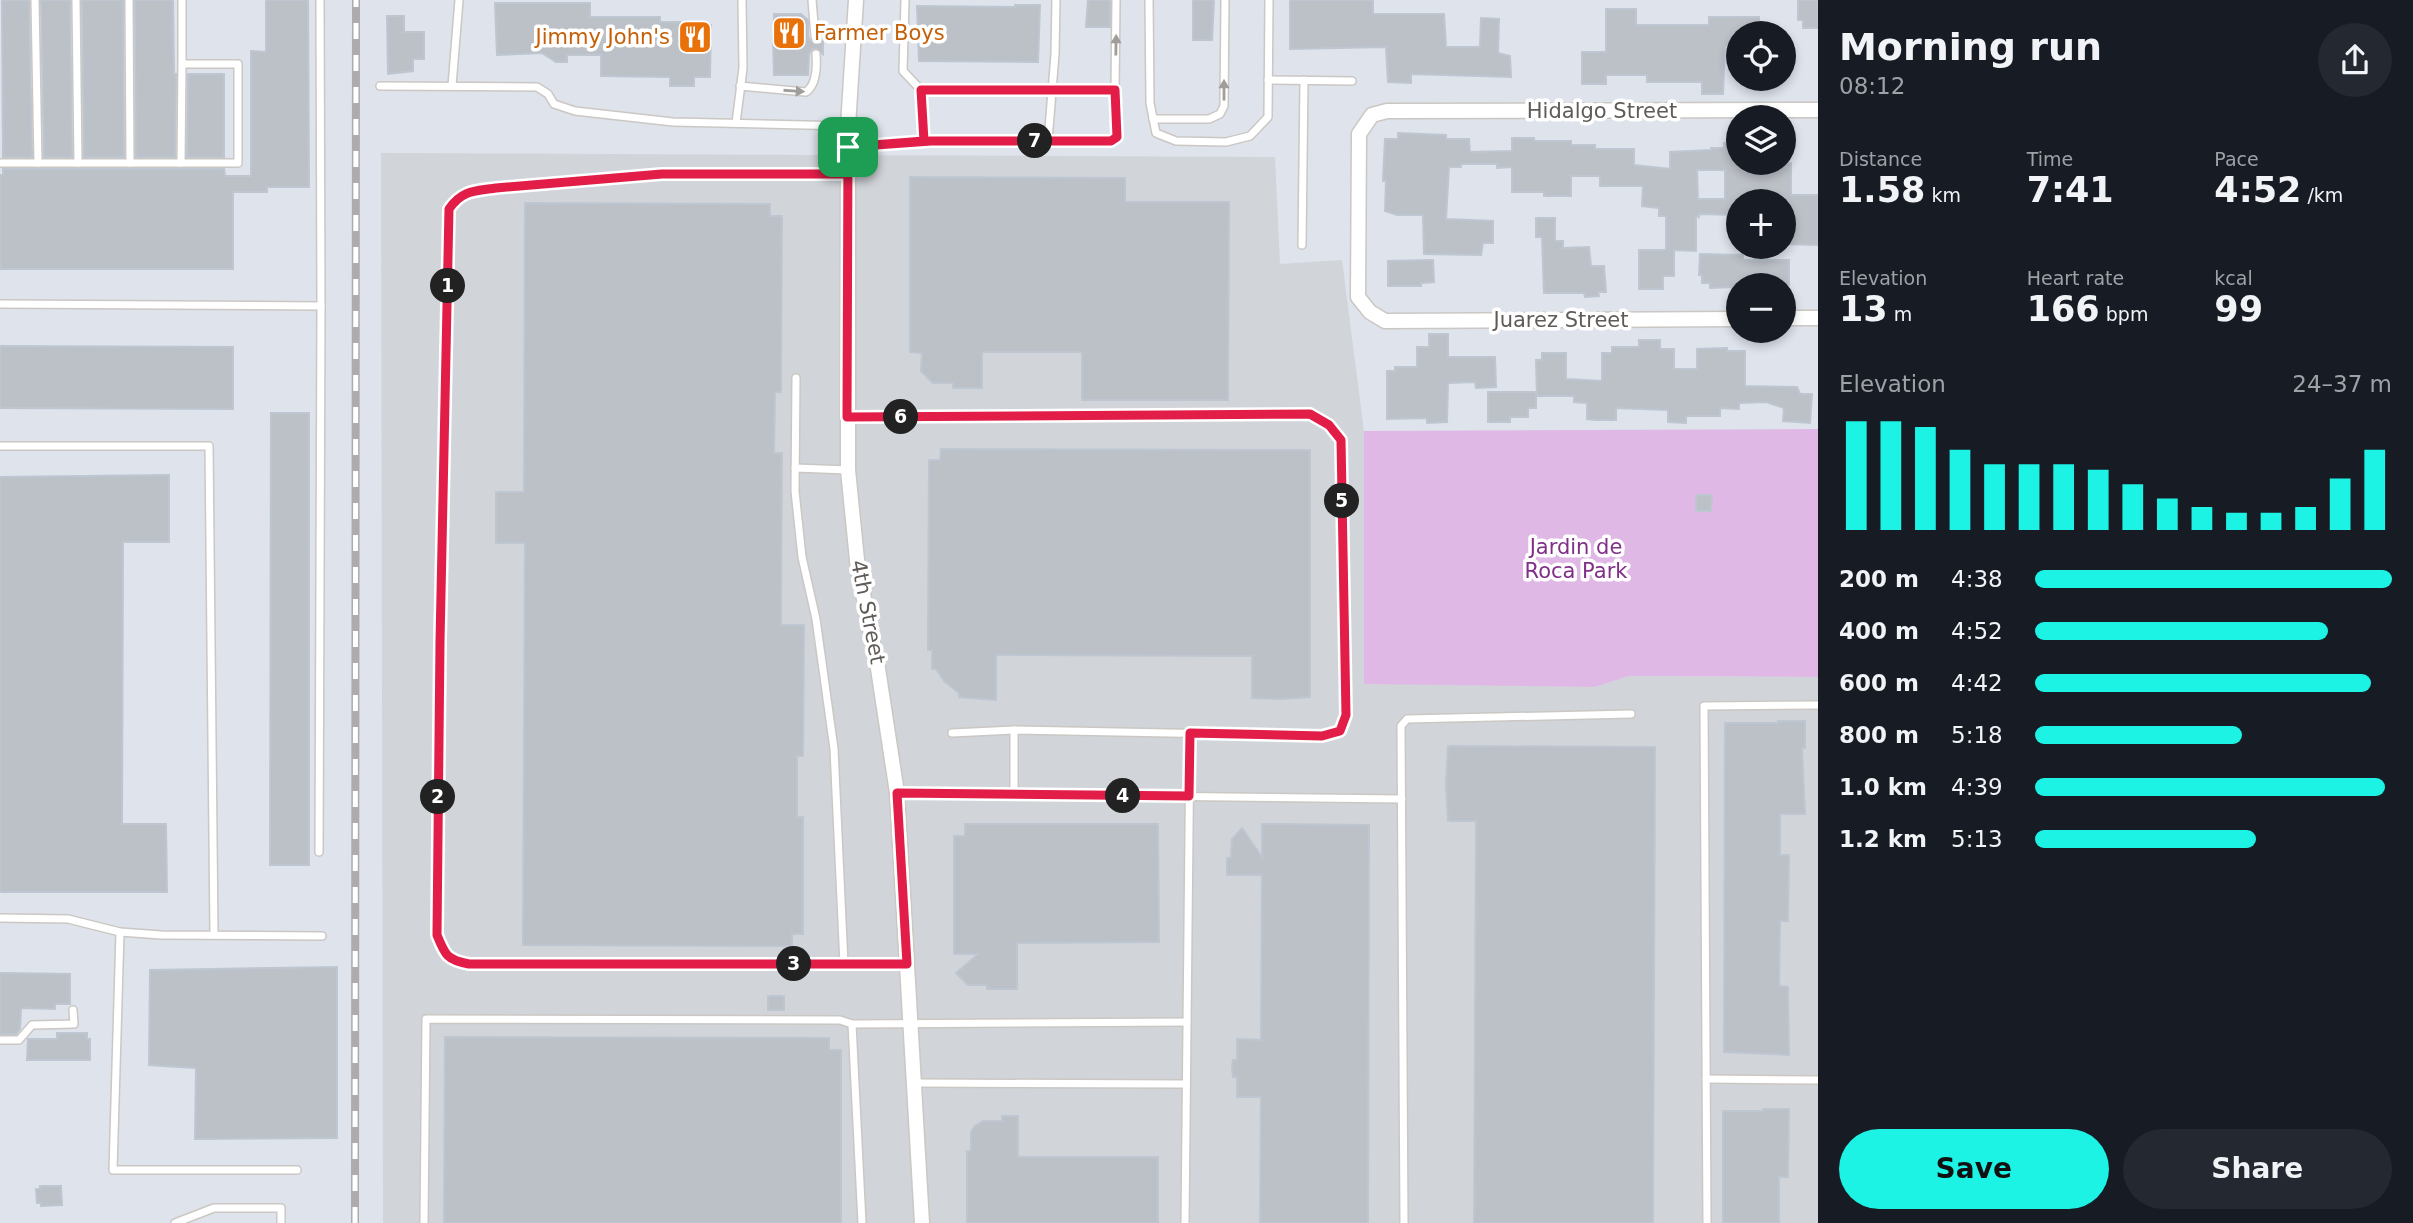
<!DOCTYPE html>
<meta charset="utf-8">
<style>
:root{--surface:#171b24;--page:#242831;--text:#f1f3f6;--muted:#9ea1a6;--accent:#1df3e5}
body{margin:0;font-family:"DejaVu Sans",sans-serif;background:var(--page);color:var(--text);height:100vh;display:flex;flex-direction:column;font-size:26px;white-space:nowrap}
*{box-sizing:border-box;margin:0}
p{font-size:23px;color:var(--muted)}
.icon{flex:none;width:38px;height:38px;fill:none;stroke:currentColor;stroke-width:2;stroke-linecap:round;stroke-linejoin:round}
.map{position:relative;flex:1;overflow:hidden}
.drawer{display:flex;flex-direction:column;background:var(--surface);width:595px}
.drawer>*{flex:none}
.tools{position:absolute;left:1726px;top:21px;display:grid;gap:14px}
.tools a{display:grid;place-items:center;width:70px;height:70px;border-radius:50%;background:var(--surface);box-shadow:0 4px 10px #0003;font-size:35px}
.pin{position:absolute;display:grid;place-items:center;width:60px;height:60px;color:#fff;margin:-30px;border-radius:14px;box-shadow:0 4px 10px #0006}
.km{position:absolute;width:35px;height:35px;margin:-18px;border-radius:50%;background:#222;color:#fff;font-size:19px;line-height:35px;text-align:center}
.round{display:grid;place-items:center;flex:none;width:74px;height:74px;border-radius:37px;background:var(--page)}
.summary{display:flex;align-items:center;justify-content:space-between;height:119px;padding:0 21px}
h1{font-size:38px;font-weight:800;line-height:52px}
.figures{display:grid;grid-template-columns:repeat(3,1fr);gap:10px;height:119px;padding:7px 21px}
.figures div{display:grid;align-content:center}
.figures b{font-size:35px;font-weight:800}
.figures small{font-size:19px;font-weight:400}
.figures p{font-size:19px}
.chart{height:196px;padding:14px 21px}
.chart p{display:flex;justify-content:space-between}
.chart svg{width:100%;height:126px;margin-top:7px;stroke:var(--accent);stroke-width:6}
.primary-button{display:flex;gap:14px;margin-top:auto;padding:14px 21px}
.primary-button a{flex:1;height:80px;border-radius:42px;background:var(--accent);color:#111;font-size:28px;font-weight:800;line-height:80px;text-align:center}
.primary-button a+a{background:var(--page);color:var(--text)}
ul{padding:0 21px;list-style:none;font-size:23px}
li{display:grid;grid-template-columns:112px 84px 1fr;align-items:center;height:52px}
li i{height:18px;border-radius:9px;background:var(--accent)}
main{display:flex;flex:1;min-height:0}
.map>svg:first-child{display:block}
</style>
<main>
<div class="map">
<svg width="1818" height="1223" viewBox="0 0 1818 1223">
<rect width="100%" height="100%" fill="#dee3ec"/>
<!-- industrial -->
<path fill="#d1d5da" d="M381,153L1275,157L1280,264L1342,260L1364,431L1595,687L1629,676L1818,677V1223H383Z"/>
<!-- green -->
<path fill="#e0b8e6" d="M1818,429V677L1629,676L1595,687L1364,684V431Z"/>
<!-- building -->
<g fill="#bcc0c7" stroke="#bdc6d1" stroke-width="2" fill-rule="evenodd">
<path d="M2,0H29L32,157H3Z"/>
<path d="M41,0H70L72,157H44Z"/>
<path d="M82,0H123L124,157H84Z"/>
<path d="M135,0H173L174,74H176L175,157H136Z"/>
<path d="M266,0H308L309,187H267V192H233V269H0V175H3V169H224L225,176H251V51L266,52Z"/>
<path d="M1088,0H1110V27H1086Z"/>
<path d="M1193,0H1214L1212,40H1193Z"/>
<path d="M1290,0H1373V14H1444L1446,47H1480L1481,18L1499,19L1498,53L1510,56L1511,77L1411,74V83L1388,82L1386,47L1290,49Z"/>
<path d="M1798,0H1818V28H1803V20H1798Z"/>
<path d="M495,3H590V17H660V22H680V25H711L710,77H694V86H670V77L601,76V55H567V62H556L542,53L497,55Z"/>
<path d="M1015,5H1040L1038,62L919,61L917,6L1015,7Z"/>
<path d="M1606,9H1636V25H1709V17H1759V33H1738V46H1725L1723,94H1702V82H1647V75H1606V84H1582V52H1606Z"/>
<path d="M774,14H801L808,20V36L810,40L816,42L823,36V54L816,48L812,49L809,54L808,75H774L773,37H774Z"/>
<path d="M387,16H404V32H424V59H413V71L388,74Z"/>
<path d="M188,74H224V157H187Z"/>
<path d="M1398,133L1446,135V139H1469L1470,152L1512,151V138H1534V141H1571V145H1595V149H1634V165L1670,169V152L1711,150V148H1724V143H1738V163H1791V195H1818V245L1783,244V201H1738V215L1699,214V217L1696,216V251L1674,250V276H1663V289H1639V250H1666V216H1659V208L1642,206L1643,186H1600V176H1571V196H1544V192H1512V167L1497,168V164H1461V167H1449L1446,219L1493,221V243H1483L1481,255L1424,254L1423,215H1397L1385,211L1386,181H1383L1385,139H1398ZM1697,170H1725V199H1698Z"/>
<path d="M910,177L1125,178V202H1229L1228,400H1082V352H982V388H953V383H933L921,371L922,353L910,352Z"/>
<path d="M525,203L770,204V216H782L781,392H775L774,453H782L781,625H804L803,756H797V817H803V934H792V946L523,945L525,543H496V492H524Z"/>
<path d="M1536,218H1555V241H1563V248L1589,247L1591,266H1604L1606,292H1598L1599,296L1585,297L1584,293H1544L1542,237H1536Z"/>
<path d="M1700,254L1743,255V260H1789V285L1710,288V283H1702V275H1699Z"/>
<path d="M1433,260L1434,282L1421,283V286H1388V261Z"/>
<path d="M1429,334H1448V357H1495L1496,387L1476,388L1475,382L1448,383L1447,422L1427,423V418L1387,419V371H1395V367H1417V347H1429Z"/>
<path d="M1639,340H1660V349H1674V369H1697V349L1727,348V351H1745V386L1797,387L1800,394H1812L1810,423L1783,421L1784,408L1766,402L1739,403V409L1720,408V416H1686V423L1668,422V410L1616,408V420H1597L1587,419V403L1574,402V396H1537L1536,360H1542V353H1566V379L1602,381V353H1612V347H1639Z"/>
<path d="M0,346L233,347V409L0,408Z"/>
<path d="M1488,392H1536V408H1528V417H1510V422H1488Z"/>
<path d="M271,413H309V865H270Z"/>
<path d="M941,449L1310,450V697L1280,699L1252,698V656L996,655V700L959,697V693L945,682L936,669H932V650H928L929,460H940Z"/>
<path d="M169,475V542H123L122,824H166L167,892H0V477Z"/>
<path d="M1696,495H1712L1711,511H1696Z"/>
<path d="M1778,721H1805V748H1802L1805,814H1780V855H1789L1788,921H1780L1779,986L1788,987L1789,1055L1724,1052L1725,723H1778Z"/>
<path d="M1448,746L1655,747L1653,1223H1474L1476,821H1448L1446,784Z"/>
<path d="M965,824H1158L1159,942L1017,943V989H987V985H968L956,973L978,954H954V836H965Z"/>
<path d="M1262,824L1369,825L1368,1223H1260L1261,1097H1237V1077H1233L1232,1068L1233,1060H1237V1039L1261,1040L1262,875H1227V858H1231L1232,839L1242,828L1262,857Z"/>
<path d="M337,967V1138L195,1139L196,1068L149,1065L150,970Z"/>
<path d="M0,973L70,974V1004H55V1009L21,1008L20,1029L16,1034H0Z"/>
<rect x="768" y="996" width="16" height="14"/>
<path d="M57,1033H87V1039H90V1060H27L28,1039H57Z"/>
<path d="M445,1037L829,1038V1050H841V1223H444Z"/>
<path d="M1763,1109H1789L1788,1177H1779V1223H1723V1111H1763Z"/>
<path d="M1002,1116H1018V1157H1158V1223H967V1151H971V1132L975,1126L983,1121H1002Z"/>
<path d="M40,1186H61L62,1205L41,1206V1203H37L36,1189H40Z"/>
</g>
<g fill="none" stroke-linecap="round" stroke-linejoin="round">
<!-- lane casing -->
<g stroke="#cbc7c3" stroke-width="10">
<g id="lane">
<path d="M35,0L38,163"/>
<path d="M76,0L78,163"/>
<path d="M129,0L130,163"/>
<path d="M812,0L815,36"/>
<path d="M905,0L903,71L921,90L924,141"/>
<path d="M1149,0L1150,103L1156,133L1176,141L1226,142L1250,136L1268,117L1269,0"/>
<path d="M1268,80L1352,81"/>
<path d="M380,86L537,87L548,94L554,104L575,111L673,122L848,126"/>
<path d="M452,86L459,0"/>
<path d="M740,86L806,92C817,84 817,67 816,54"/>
<path d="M921,90H1115"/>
<path d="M1153,119H1209L1220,114L1224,106L1225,0"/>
<path d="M736,123L743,68L742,0"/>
<path d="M1048,141L1055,54L1056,0"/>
<path d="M848,147L931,141H1111L1117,137L1115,90L1116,0"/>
<path d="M0,163H238V64H182V0"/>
<path d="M181,163L182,64"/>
<path d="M848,174H662L496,188C476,191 461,192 449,209L440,642L437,935C445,955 447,960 469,964H907"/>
<path d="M1302,245L1304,80"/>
<path d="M0,304L321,306L320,0"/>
<path d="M796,378L795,491L802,557L816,619L834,749L844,964"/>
<path d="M847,417L1310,414L1329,425L1341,440L1346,715L1340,731L1322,736L1014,730V794"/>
<path d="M0,446H209L214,935"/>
<path d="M795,468L848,470"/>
<path d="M952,733L1014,730"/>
<path d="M897,793L1402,799"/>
<path d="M319,852L321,306"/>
<path d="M0,918L68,919L120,932L161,935L322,936"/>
<path d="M120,932L113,1170H297"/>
<path d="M852,1024L862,1223"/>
<path d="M0,1040H19L32,1025L74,1024L73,1010"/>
<path d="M1706,1079L1818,1080"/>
<path d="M914,1083L1186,1084"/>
<path d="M175,1223L214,1208H281V1223"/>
<path d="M424,1223L426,1019L840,1020L852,1024L1187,1022"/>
<path d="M1185,1223L1190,733"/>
<path d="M1404,1223L1401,726L1407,719L1631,714"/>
<path d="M1707,1223L1704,706L1818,705"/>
</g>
</g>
<!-- street casing -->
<g stroke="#cbc7c3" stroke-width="17">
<g id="street">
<path d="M856,0L848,126V470L858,570L877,662L897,793L922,1223"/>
<path d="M1783,318H1818"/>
<path d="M1738,319L1385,321L1370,312L1358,297L1359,134L1372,115L1387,111L1818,110"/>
</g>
</g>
<!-- lane -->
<use href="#lane" stroke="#fff" stroke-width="7"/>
<!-- street -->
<use href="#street" stroke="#fff" stroke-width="14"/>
<!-- rail casing -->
<g stroke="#adabab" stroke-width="8">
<path id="rail" d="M355,1223L356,0"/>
</g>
<!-- rail -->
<use href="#rail" stroke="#fff" stroke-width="5" stroke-dasharray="16" stroke-linecap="butt"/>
</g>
<!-- one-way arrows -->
<defs><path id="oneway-solid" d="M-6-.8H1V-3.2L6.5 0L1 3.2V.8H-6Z" transform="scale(1.75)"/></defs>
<g fill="#a09d9b">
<use href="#oneway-solid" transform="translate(1116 45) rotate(-89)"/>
<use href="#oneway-solid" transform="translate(1224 90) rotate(-90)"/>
<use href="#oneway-solid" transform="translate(794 91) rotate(4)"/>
</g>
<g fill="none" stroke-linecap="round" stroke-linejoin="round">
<!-- route casing -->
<g stroke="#fff" stroke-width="14">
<path id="route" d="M848,147V174H662L496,188C475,191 462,190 449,209L440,642L437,935C445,955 447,960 469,964H907L897,793L1189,796L1190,733L1322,736L1340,731L1346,715L1341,440L1329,425L1310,414L847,417L848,147L931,141H1111L1117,137L1115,90H921L924,141L848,147"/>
</g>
<!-- route -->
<use href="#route" stroke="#e11d48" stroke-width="9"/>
</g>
<!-- icons -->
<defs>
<g id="restaurant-square" transform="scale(1.75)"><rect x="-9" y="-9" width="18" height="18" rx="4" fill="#e8710a" stroke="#fff"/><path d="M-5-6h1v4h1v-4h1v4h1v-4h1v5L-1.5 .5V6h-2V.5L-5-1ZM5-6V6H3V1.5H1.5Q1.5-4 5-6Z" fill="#fff"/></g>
</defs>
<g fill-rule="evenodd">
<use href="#restaurant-square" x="789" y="33"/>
<use href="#restaurant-square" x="695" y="37"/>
</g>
<g text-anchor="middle" stroke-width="7" stroke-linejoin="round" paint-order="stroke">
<!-- food labels -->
<g font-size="21" fill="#c56008" stroke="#fff" text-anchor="start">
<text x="814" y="40">Farmer Boys</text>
<text x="670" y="44" text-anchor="end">Jimmy John's</text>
</g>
<!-- street labels -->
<g font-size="21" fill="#615b58" stroke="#fff">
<text x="1602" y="118">Hidalgo Street</text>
<text x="1561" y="327">Juarez Street</text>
<text transform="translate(868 612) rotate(79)" y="7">4th Street</text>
</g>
<!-- park labels -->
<g font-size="21" fill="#803088" stroke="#fff">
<text x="1576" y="554">Jardin de<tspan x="1576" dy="24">Roca Park</tspan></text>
</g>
</g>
</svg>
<div class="tools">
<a><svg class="icon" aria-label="locate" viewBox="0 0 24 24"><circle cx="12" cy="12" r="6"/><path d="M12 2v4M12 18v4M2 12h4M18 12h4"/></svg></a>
<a><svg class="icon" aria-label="layers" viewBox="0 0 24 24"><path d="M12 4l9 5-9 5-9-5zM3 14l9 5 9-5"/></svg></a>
<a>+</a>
<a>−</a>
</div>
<div class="pin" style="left:848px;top:147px;background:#1e9e55"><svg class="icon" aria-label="arrive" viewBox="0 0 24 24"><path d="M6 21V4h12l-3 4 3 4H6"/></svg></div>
<b class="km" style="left:448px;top:286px">1</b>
<b class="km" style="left:438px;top:797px">2</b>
<b class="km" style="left:794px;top:964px">3</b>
<b class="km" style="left:1123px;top:796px">4</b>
<b class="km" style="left:1342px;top:501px">5</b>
<b class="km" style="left:901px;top:417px">6</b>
<b class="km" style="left:1035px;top:141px">7</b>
</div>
<section class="drawer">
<div class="summary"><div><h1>Morning run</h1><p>08:12</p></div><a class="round"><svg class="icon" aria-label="share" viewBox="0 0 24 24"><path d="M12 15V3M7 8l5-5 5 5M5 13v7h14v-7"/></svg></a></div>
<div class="figures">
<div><p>Distance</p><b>1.58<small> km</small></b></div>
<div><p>Time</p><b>7:41</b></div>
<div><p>Pace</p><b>4:52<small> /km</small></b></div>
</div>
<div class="figures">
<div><p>Elevation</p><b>13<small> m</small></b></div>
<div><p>Heart rate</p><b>166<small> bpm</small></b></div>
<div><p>kcal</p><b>99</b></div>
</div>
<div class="chart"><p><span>Elevation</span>24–37 m</p>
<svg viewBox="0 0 160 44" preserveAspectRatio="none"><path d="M5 44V6M15 44V6M25 44V8M35 44V16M45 44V21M55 44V21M65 44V21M75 44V23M85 44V28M95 44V33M105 44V36M115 44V38M125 44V38M135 44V36M145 44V26M155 44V16"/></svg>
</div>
<ul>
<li><b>200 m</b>4:38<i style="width:100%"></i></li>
<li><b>400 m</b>4:52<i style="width:82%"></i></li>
<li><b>600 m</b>4:42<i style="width:94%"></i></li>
<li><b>800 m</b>5:18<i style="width:58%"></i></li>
<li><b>1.0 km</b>4:39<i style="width:98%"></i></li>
<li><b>1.2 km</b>5:13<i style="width:62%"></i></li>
</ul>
<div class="primary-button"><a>Save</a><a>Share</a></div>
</section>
</main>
